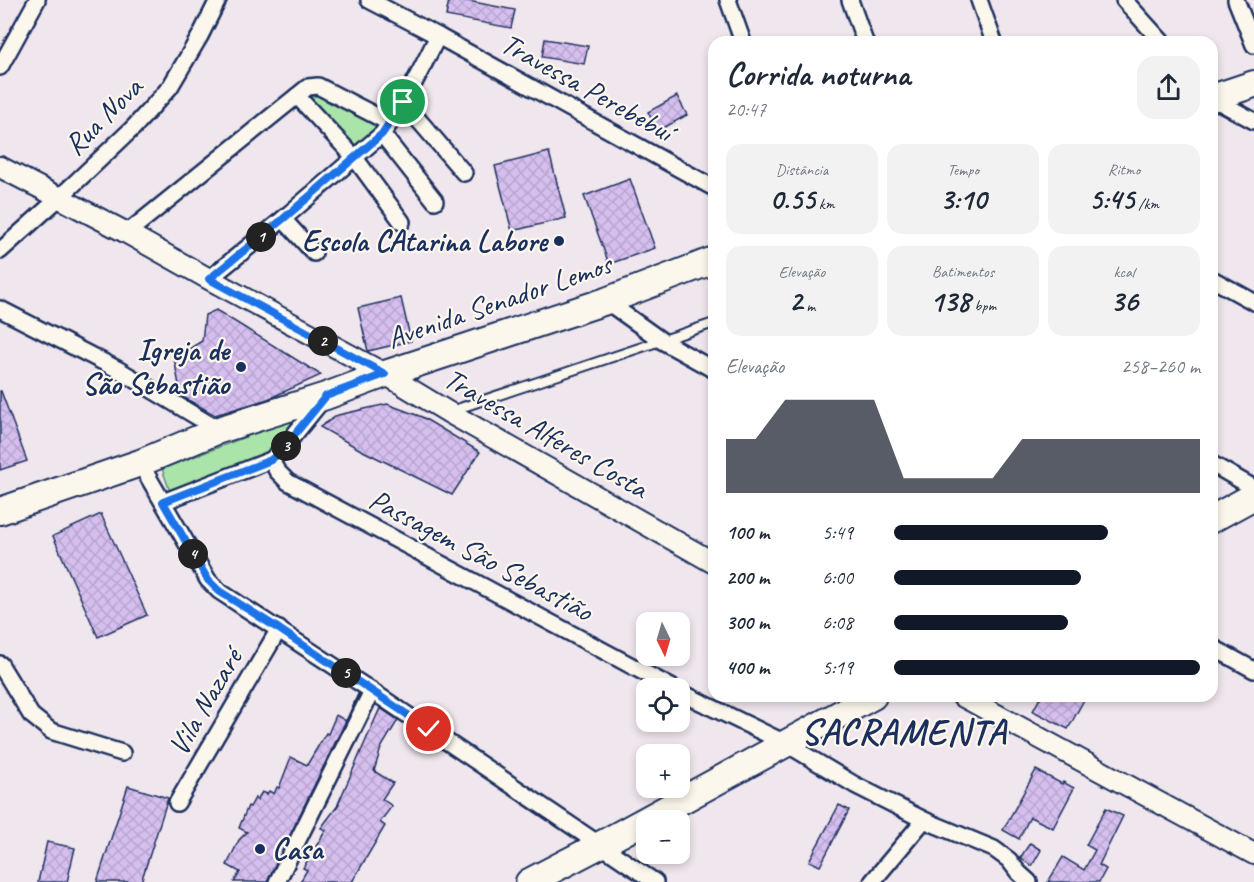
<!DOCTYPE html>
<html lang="pt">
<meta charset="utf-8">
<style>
:root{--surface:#fff;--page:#f2f2f3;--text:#1f2937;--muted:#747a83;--accent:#111827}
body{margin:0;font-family:Caveat,sans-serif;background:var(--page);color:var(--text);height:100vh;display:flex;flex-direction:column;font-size:22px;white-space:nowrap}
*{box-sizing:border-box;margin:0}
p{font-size:20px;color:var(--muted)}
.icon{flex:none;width:33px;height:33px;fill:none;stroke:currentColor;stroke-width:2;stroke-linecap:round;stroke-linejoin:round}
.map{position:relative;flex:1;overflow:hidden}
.side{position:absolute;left:708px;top:36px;width:510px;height:666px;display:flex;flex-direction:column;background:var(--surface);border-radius:18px;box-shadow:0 3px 9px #0003}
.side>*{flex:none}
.needle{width:39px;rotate:175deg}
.tools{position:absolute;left:636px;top:612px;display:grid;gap:12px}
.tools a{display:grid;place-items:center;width:54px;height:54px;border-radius:12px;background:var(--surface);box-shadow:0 3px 9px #0003;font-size:30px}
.pin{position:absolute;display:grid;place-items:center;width:51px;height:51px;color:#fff;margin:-26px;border:3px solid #fff;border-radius:50%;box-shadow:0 2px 6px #0007}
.km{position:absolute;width:30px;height:30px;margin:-15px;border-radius:50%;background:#222;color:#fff;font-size:16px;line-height:30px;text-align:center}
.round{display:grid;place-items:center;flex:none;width:63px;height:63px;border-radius:18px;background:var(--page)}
.headline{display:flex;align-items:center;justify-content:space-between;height:102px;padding:0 18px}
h1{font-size:33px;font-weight:600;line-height:45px}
.figures{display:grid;grid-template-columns:repeat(3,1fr);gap:9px;height:102px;padding:6px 18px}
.figures div{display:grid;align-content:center;border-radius:15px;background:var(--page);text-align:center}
.figures b{font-size:30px;font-weight:600}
.figures small{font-size:16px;font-weight:400}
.figures p{font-size:16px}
.chart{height:168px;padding:12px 18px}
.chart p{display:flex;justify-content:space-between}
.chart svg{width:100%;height:108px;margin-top:6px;fill:var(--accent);opacity:.7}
ul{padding:0 18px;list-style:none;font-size:20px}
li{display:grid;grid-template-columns:96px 72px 1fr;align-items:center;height:45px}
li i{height:15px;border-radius:8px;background:var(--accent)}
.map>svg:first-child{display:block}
</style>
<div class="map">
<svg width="1254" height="882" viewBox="0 0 1254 882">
<defs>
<pattern id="building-cross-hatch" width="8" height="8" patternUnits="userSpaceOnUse" patternTransform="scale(1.5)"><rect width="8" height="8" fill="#d6bfef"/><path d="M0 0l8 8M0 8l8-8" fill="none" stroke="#b7a4cf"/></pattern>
</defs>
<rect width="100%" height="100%" fill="#f0e6ed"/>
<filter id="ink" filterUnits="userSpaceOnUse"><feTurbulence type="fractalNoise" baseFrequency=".0167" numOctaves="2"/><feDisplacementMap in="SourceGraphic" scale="12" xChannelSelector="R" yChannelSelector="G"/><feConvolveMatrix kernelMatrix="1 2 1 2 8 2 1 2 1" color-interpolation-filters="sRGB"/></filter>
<g filter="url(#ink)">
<!-- green -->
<g fill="#aae4a9" stroke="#628a84" stroke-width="1.5">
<path d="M319,93L379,124L380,130L355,152L300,97Z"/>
<path d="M295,418L283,442L268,454L171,494L162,469Z"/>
</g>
<!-- building -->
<g fill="url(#building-cross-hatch)" stroke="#1b2f5e" stroke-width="1.5">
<path d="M449,0H463L515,10L511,28L446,16Z"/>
<path d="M545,39L588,46L584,64L542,57Z"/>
<path d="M677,96L687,115L658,131L648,112Z"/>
<path d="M549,152L566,218L512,231L495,166Z"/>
<path d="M630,179L655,248L609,264L584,196Z"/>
<path d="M401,298L411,341L368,351L358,308Z"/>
<path d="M216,310L321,375L268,399L215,415L181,396L174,358L202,341L205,315Z"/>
<path d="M0,391H1L27,461L0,470Z"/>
<path d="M387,404L422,417L480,452L452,495L361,450L320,427L338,415Z"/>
<path d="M101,514L147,615L98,637L53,536Z"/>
<path d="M358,694H359L267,882H234L240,872L227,865L239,840L247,832L239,828L248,806L250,807L255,798L257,800L262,792L267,794L269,791L274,794L277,787L279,788L291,757L307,765L326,733L328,734L336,715L346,721Z"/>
<path d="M1041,696H1086L1068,729L1033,711Z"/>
<path d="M380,708L398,720L381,748L374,771L393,783L382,799L392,806L380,822L385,826L352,882H300L307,870L303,868L326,830L321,828L339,804H338Z"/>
<path d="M1036,770L1062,784L1063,782L1074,788L1053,828L1030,817L1019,839L1003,830Z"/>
<path d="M128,786L168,798L141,882H97Z"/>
<path d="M839,805L849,810L820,866L809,861Z"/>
<path d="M1106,808L1123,816L1099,865L1106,869L1099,882H1048L1063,857L1084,870L1095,850L1086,845Z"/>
<path d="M47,842L75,848L67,882H38Z"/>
<path d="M1030,843L1041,850L1032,866L1020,858Z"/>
</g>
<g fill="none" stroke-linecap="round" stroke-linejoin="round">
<!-- service casing -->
<g stroke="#1b2f5e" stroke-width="12">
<path id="service" d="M451,411L714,323"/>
</g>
<!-- minor casing -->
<g stroke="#1b2f5e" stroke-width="20">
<g id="minor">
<path d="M369,0L438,36L714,188"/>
<path d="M728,0L743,42"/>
<path d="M850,0L865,42"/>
<path d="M979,0L994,42"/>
<path d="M1124,0L1162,42"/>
<path d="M1236,0L1254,45"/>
<path d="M0,67L37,0"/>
<path d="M297,96L355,158L402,222"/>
<path d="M1212,98L1254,121"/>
<path d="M403,102L464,173"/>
<path d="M382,134L435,201"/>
<path d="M283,219L314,253"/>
<path d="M127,233L308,87L318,86L390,123"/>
<path d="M0,251L59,198L134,127L170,87L200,36L218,0"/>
<path d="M209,279L283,219L382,134C405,104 421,69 438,36"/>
<path d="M1212,279L1254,302"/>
<path d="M606,301L662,341L714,370"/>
<path d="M0,309L119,370L219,430"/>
<path d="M271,460L277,471L288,482L673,688"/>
<path d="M140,463L208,580L219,591L372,691L655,882"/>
<path d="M1212,464L1254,488"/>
<path d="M163,502L271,460L281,451L324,398"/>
<path d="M1212,647L1254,670"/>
<path d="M0,664L31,715L51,731L122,753"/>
<path d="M680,692L785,743L855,785L924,820L994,849L1009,860L1018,872L1029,882"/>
<path d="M177,803L279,629"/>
<path d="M277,882L372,691"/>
<path d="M872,882L924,820"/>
</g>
</g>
<!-- tertiary casing -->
<g stroke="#1b2f5e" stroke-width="24">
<g id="tertiary">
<path d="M0,167L127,233L209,279L385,374L448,412L714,563"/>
<path d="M962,696L1254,854"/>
</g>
</g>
<!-- primary casing -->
<g stroke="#1b2f5e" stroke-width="30">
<g id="primary">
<path d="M1212,98L1254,84"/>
<path d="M0,511L140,463L219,430L326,396L385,374L606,301L714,260"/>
<path d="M1212,519L1254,496"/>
<path d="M529,882L600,845L873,696"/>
</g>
</g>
<!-- service -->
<use href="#service" stroke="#fbf7ec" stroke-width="8"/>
<!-- minor -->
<use href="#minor" stroke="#fbf7ec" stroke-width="15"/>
<!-- tertiary -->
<use href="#tertiary" stroke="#fbf7ec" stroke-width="20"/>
<!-- primary -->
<use href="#primary" stroke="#fbf7ec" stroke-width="26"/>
</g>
</g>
<g fill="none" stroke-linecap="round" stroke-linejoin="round" filter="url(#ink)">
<!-- route casing -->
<g stroke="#fff" stroke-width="12">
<path id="route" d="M403,102L382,134L283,219L209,279L385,374L326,396L281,451L271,460L163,502L208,580L219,591L279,629L429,729"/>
</g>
<!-- route -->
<use href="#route" stroke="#1a73e8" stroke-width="8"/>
</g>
<!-- markers -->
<g fill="#1b2f5e" stroke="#fbf7ec" stroke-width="2">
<circle cx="559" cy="241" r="6"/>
<circle cx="241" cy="367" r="6"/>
<circle cx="260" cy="849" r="6"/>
</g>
<g text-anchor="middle" stroke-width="4.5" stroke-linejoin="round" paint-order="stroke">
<!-- street labels -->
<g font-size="30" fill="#1b2f5e" stroke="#fbf7ec">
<text transform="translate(587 87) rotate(29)" y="10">Travessa Perebebuí</text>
<text transform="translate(103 116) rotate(-45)" y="10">Rua Nova</text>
<text transform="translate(499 301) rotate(-19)" y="10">Avenida Senador Lemos</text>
<text transform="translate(546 433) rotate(30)" y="10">Travessa Alferes Costa</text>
<text transform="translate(481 555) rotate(28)" y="10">Passagem São Sebastião</text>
<text transform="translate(205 702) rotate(-60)" y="10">Vila Nazaré</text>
</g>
<!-- poi labels -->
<g font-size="30" font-weight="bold" fill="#1b2f5e" stroke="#fbf7ec" text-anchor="end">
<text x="547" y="251">Escola CAtarina Labore</text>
<text x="229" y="360">Igreja de<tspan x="229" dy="34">São Sebastião</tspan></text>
<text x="272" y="859" text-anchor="start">Casa</text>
</g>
<!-- district labels -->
<g font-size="36" font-weight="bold" letter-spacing="1.5" fill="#1b2f5e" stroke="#fbf7ec">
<text x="904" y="744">SACRAMENTA</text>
</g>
</g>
</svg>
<div class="tools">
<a><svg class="needle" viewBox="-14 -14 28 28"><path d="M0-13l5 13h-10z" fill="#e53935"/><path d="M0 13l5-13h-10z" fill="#747a83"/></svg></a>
<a><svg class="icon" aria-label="locate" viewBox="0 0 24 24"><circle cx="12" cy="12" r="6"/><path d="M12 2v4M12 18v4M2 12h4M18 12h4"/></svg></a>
<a>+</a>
<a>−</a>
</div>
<div class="pin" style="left:403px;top:102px;background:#1e9e55"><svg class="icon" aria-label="arrive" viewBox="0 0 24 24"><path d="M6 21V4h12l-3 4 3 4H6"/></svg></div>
<div class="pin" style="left:429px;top:729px;background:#d93025"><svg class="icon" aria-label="check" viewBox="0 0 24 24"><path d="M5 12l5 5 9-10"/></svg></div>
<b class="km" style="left:261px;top:237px">1</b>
<b class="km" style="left:323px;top:341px">2</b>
<b class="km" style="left:286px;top:446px">3</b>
<b class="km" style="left:193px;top:554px">4</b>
<b class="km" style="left:346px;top:673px">5</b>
<section class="side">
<div class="headline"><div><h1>Corrida noturna</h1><p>20:47</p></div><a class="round"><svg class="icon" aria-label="share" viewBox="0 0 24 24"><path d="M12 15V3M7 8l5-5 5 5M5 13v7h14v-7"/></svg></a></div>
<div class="figures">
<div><p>Distância</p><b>0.55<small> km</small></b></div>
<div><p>Tempo</p><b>3:10</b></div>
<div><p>Ritmo</p><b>5:45<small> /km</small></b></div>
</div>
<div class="figures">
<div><p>Elevação</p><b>2<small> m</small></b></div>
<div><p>Batimentos</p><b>138<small> bpm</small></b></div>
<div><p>kcal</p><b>36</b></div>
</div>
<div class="chart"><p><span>Elevação</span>258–260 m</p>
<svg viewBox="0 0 160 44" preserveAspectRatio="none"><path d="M0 44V22L10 22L20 6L30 6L40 6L50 6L60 38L70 38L80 38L90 38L100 22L110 22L120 22L130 22L140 22L150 22L160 22V44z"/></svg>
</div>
<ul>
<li><b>100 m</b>5:49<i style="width:70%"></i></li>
<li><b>200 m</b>6:00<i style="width:61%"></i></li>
<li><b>300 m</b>6:08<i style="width:57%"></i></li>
<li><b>400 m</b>5:19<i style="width:100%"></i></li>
</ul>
</section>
</div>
